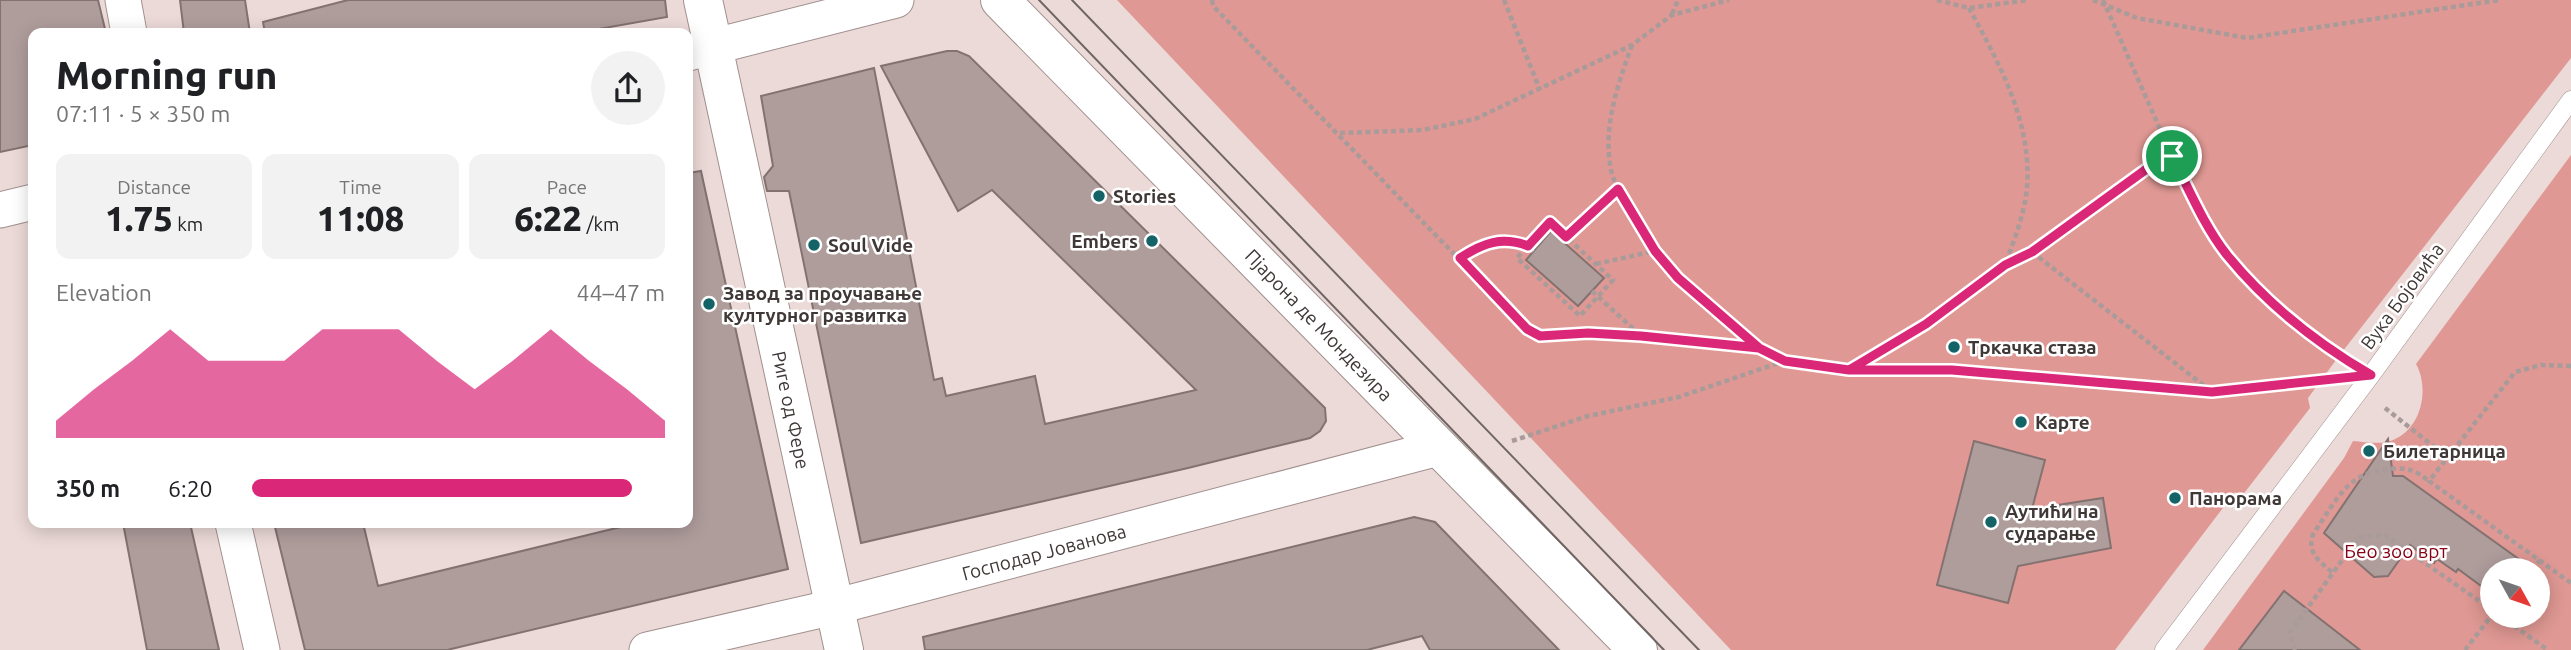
<!DOCTYPE html>
<meta charset="utf-8">
<style>
:root{--surface:#fff;--page:#f2f2f2;--text:#202124;--muted:#757577;--accent:#db2777}
body{margin:0;font-family:Ubuntu,sans-serif;background:var(--page);color:var(--text);height:100vh;display:flex;flex-direction:column;font-size:26px;white-space:nowrap}
*{box-sizing:border-box;margin:0}
p{font-size:23px;color:var(--muted)}
.icon{flex:none;width:38px;height:38px;fill:none;stroke:currentColor;stroke-width:2;stroke-linecap:round;stroke-linejoin:round}
.map{position:relative;flex:1;overflow:hidden}
.details{position:absolute;left:28px;top:28px;width:665px;height:500px;display:flex;flex-direction:column;background:var(--surface);border-radius:14px;box-shadow:0 4px 18px #0003}
.details>*{flex:none}
.needle{width:46px;rotate:130deg}
.tools{position:absolute;left:2480px;top:558px;display:grid;gap:14px}
.tools a{display:grid;place-items:center;width:70px;height:70px;border-radius:50%;background:var(--surface);box-shadow:0 4px 18px #0003;font-size:35px}
.pin{position:absolute;display:grid;place-items:center;width:60px;height:60px;color:#fff;margin:-30px;border:4px solid #fff;border-radius:50%;box-shadow:0 2px 7px #0007}
.round{display:grid;place-items:center;flex:none;width:74px;height:74px;border-radius:37px;background:var(--page)}
.overview{display:flex;align-items:center;justify-content:space-between;height:119px;padding:0 28px}
h1{font-size:38px;font-weight:800;line-height:52px}
.stats{display:grid;grid-template-columns:repeat(3,1fr);gap:10px;height:119px;padding:7px 28px}
.stats div{display:grid;align-content:center;border-radius:14px;background:var(--page);text-align:center}
.stats b{font-size:35px;font-weight:800}
.stats small{font-size:19px;font-weight:400}
.stats p{font-size:19px}
.chart{height:196px;padding:14px 28px}
.chart p{display:flex;justify-content:space-between}
.chart svg{width:100%;height:126px;margin-top:7px;fill:var(--accent);opacity:.7}
ul{padding:0 28px;list-style:none;font-size:23px}
li{display:grid;grid-template-columns:112px 84px 1fr;align-items:center;height:52px}
li i{height:18px;border-radius:9px;background:var(--accent)}
.map>svg:first-child{display:block}
</style>
<div class="map">
<svg width="2571" height="650" viewBox="0 0 2571 650">
<rect width="100%" height="100%" fill="#ecdad8"/>
<!-- green -->
<g fill="#df9893" fill-rule="evenodd">
<path d="M1117,0H2571V58L2339,356L2308,398L2310,408L2245,492L2241,496L2235,492L2115,650H1731Z"/>
<path d="M2571,155V650H2203L2344,458L2353,441C2364,442 2375,444 2387,442C2420,434 2431,391 2416,364ZM2492,570H2538V616H2492Z"/>
</g>
<!-- building -->
<g fill="#af9d9c" stroke="#827270" stroke-width="2">
<path d="M0,0H98L106,33H33V145L0,152Z"/>
<path d="M180,0H245L250,33H184Z"/>
<path d="M348,0H665L667,17L576,33H265L263,22Z"/>
<path d="M947,51H957L969,56L1325,408L1326,421L1320,431L1310,438L1188,468L861,543L789,191H767L764,177L773,166L761,96L874,68L934,380L942,378L946,396L1035,376L1045,424L1196,390L992,190L958,211L881,66Z"/>
<path d="M701,171L788,569L447,650H305L274,523H363L378,586L637,523H688V173Z"/>
<path d="M1551,231L1604,278L1578,306L1526,260Z"/>
<path d="M2388,439L2393,476H2403L2534,570H2492V594L2458,569L2456,572L2437,559L2434,563L2410,545L2388,576L2374,577L2324,533Z"/>
<path d="M1974,441L2045,460L2032,509L2103,498L2111,548L2018,566L2008,603L1937,585Z"/>
<path d="M1414,517L1435,522L1559,650H1430L1422,636L1367,650H925L923,637Z"/>
<path d="M123,523H190L219,650H147Z"/>
<path d="M2284,591L2360,650H2239Z"/>
</g>
<g fill="none" stroke-linecap="round" stroke-linejoin="round">
<!-- lane casing -->
<g stroke="#a1908f" stroke-width="19">
<path id="lane" d="M2164,650L2371,375L2571,100"/>
</g>
<!-- street casing -->
<g stroke="#a1908f" stroke-width="37">
<g id="street">
<path d="M123,0L129,33"/>
<path d="M688,53L896,0"/>
<path d="M0,210L33,202"/>
<path d="M233,523L262,650"/>
<path d="M647,650L834,607L1438,448"/>
</g>
</g>
<!-- secondary casing -->
<g stroke="#a1908f" stroke-width="40">
<g id="secondary">
<path d="M703,0L844,650"/>
<path d="M1000,0L1638,650"/>
</g>
</g>
<!-- path -->
<g stroke="#a99b9a" stroke-width="4.5" stroke-dasharray="5 3.5" stroke-linecap="butt">
<path d="M1212,0L1213,6L1527,329L1540,336H1641L1759,348L1785,361L1849,371L1952,370L2212,392L2328,379"/>
<path d="M1504,0L1540,90"/>
<path d="M1937,0L1969,8L2028,0"/>
<path d="M2093,0L2137,18L2247,38L2499,0"/>
<path d="M2103,0L2172,156L2205,222L2226,254L2283,312L2346,360"/>
<path d="M1969,8C1999,63 2032,122 2027,187C2025,213 2014,240 2005,265"/>
<path d="M1672,14L1678,0"/>
<path d="M1632,45C1618,84 1604,123 1610,164C1612,182 1623,198 1632,212C1669,273 1706,301 1758,347"/>
<path d="M1340,133L1423,130L1475,119L1632,45L1672,15L1729,0"/>
<path d="M1550,222L1613,280L1580,316L1517,258Z"/>
<path d="M1566,237L1618,189"/>
<path d="M2032,252L2211,391"/>
<path d="M1460,259C1479,245 1515,228 1533,252"/>
<path d="M1596,264L1655,251"/>
<path d="M1592,291L1640,335"/>
<path d="M2571,366L2541,365L2515,372L2429,481L2571,583"/>
<path d="M1851,370L1926,324L2005,266L2032,252L2159,160L2172,156"/>
<path d="M2385,408L2447,457"/>
<path d="M1512,441L1588,416L1679,397L1784,361"/>
<path d="M2532,570L2540,560"/>
<path d="M2332,572C2318,560 2307,553 2313,534C2336,502 2346,472 2389,469C2407,467 2415,470 2429,481"/>
<path d="M2500,616L2548,650"/>
<path d="M2295,650L2290,632L2359,537L2385,535L2492,610"/>
<path d="M2465,650L2492,615"/>
</g>
<!-- lane -->
<use href="#lane" stroke="#fff" stroke-width="18"/>
<!-- street -->
<use href="#street" stroke="#fff" stroke-width="35"/>
<!-- secondary -->
<use href="#secondary" stroke="#fff" stroke-width="38"/>
<!-- tram -->
<g stroke="#6f6563" stroke-width="2">
<path d="M1039,0L1664,650"/>
<path d="M1072,0L1699,650"/>
</g>
</g>
<g fill="none" stroke-linecap="round" stroke-linejoin="round">
<!-- route casing -->
<g stroke="#fff" stroke-width="14">
<path id="route" d="M2172,156L2159,160L2032,252L2005,265L1926,324L1849,370L1785,361L1759,348L1678,278L1655,251L1618,189L1566,237L1550,222L1528,246C1502,236 1483,243 1460,258L1527,329L1540,336L1588,333L1641,336L1759,348L1785,361L1849,370H1952L2212,392L2371,375C2318,344 2266,303 2227,255C2204,226 2189,189 2172,156"/>
</g>
<!-- route -->
<use href="#route" stroke="#db2777" stroke-width="9"/>
</g>
<!-- markers -->
<g fill="#136367" stroke="#fff" stroke-width="2.5">
<circle cx="1099" cy="196" r="7"/>
<circle cx="1152" cy="241" r="7"/>
<circle cx="814" cy="245" r="7"/>
<circle cx="709" cy="304" r="7"/>
<circle cx="1954" cy="347" r="7"/>
<circle cx="2021" cy="422" r="7"/>
<circle cx="2369" cy="451" r="7"/>
<circle cx="2175" cy="498" r="7"/>
<circle cx="1991" cy="522" r="7"/>
</g>
<g text-anchor="middle" stroke-width="5" stroke-linejoin="round" paint-order="stroke">
<!-- poi labels -->
<g font-size="19" font-weight="bold" fill="#3f3837" stroke="#fff" text-anchor="start">
<text x="1113" y="203">Stories</text>
<text x="1138" y="248" text-anchor="end">Embers</text>
<text x="828" y="252">Soul Vide</text>
<text x="723" y="300">Завод за проучавање<tspan x="723" dy="22">културног развитка</tspan></text>
<text x="1968" y="354">Тркачка стаза</text>
<text x="2035" y="429">Карте</text>
<text x="2383" y="458">Билетарница</text>
<text x="2189" y="505">Панорама</text>
<text x="2005" y="518">Аутићи на<tspan x="2005" dy="22">сударање</tspan></text>
</g>
<!-- street labels -->
<g font-size="19" fill="#3f3837" stroke="#fff">
<text transform="translate(2402 296) rotate(-54)" y="7">Вука Бојовића</text>
<text transform="translate(1319 325) rotate(46)" y="7">Пјарона де Мондезира</text>
<text transform="translate(791 410) rotate(78)" y="7">Риге од Фере</text>
<text transform="translate(1044 552) rotate(-15)" y="7">Господар Јованова</text>
</g>
<!-- park labels -->
<g font-size="19" fill="#860115" stroke="#fff">
<text x="2396" y="558">Бео зоо врт</text>
</g>
</g>
</svg>
<div class="tools">
<a><svg class="needle" viewBox="-14 -14 28 28"><path d="M0-13l5 13h-10z" fill="#e53935"/><path d="M0 13l5-13h-10z" fill="#757577"/></svg></a>
</div>
<div class="pin" style="left:2172px;top:156px;background:#1e9e55"><svg class="icon" aria-label="arrive" viewBox="0 0 24 24"><path d="M6 21V4h12l-3 4 3 4H6"/></svg></div>
<section class="details">
<div class="overview"><div><h1>Morning run</h1><p>07:11 · 5 × 350 m</p></div><a class="round"><svg class="icon" aria-label="share" viewBox="0 0 24 24"><path d="M12 15V3M7 8l5-5 5 5M5 13v7h14v-7"/></svg></a></div>
<div class="stats">
<div><p>Distance</p><b>1.75<small> km</small></b></div>
<div><p>Time</p><b>11:08</b></div>
<div><p>Pace</p><b>6:22<small> /km</small></b></div>
</div>
<div class="chart"><p><span>Elevation</span>44–47 m</p>
<svg viewBox="0 0 160 44" preserveAspectRatio="none"><path d="M0 44V38L10 27L20 17L30 6L40 17L50 17L60 17L70 6L80 6L90 6L100 17L110 27L120 17L130 6L140 17L150 27L160 38V44z"/></svg>
</div>
<ul>
<li><b>350 m</b>6:20<i style="width:92%"></i></li>
</ul>
</section>
</div>
